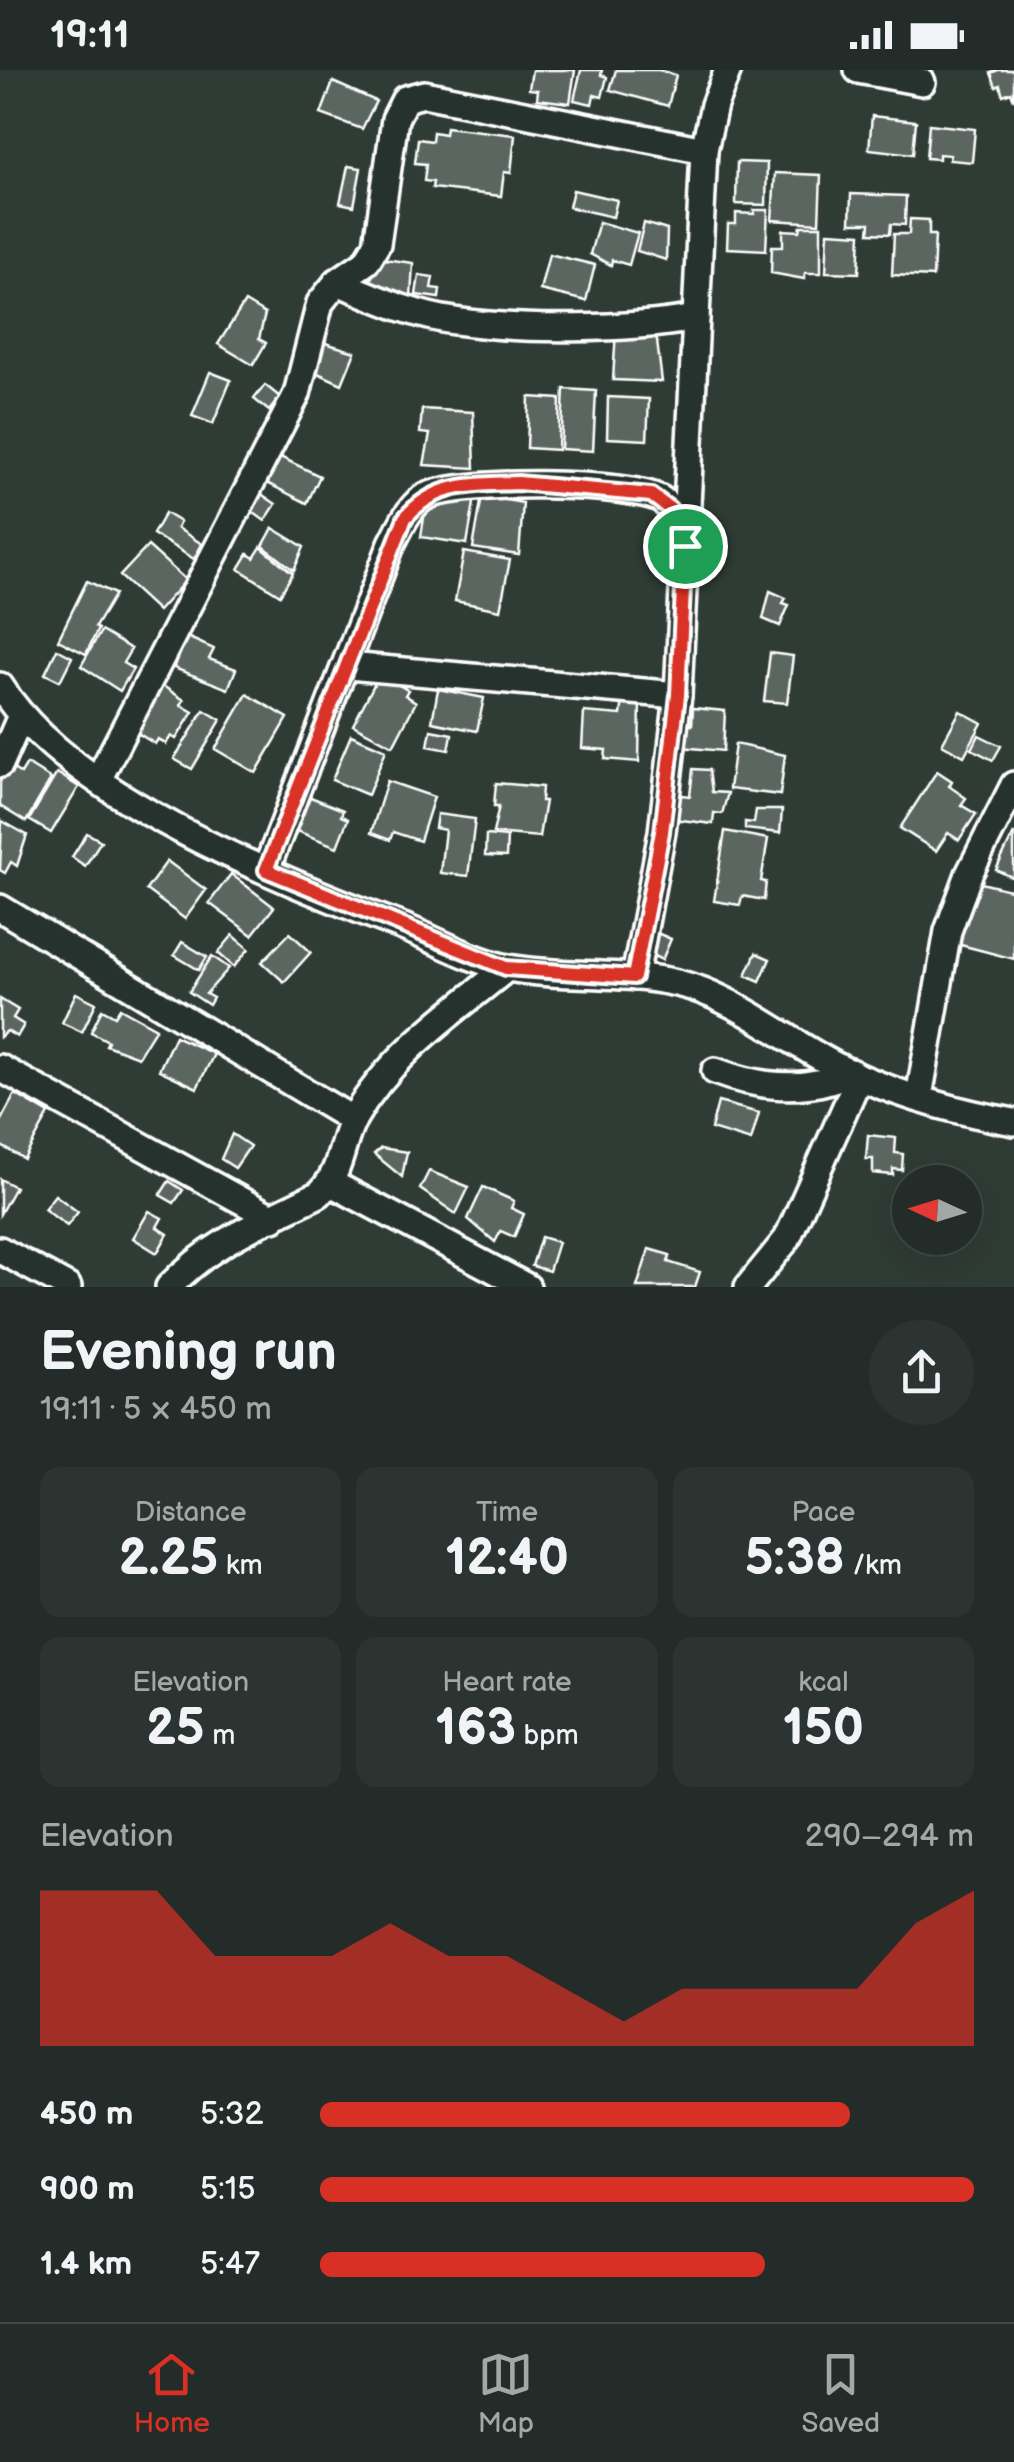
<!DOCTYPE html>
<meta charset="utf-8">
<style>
:root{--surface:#232c28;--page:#2b3430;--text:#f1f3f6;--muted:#a3a7a8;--line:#404845;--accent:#d93025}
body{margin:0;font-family:"Balsamiq Sans",sans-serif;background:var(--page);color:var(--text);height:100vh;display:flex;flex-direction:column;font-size:38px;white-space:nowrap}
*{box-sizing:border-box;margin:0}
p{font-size:32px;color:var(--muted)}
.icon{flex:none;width:55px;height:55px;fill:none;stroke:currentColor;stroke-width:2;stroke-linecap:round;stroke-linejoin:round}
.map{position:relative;height:1217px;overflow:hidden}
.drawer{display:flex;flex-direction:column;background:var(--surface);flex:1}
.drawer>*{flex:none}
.needle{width:65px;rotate:274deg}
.fabs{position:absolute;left:892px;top:1095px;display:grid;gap:20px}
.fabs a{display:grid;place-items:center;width:90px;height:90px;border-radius:50%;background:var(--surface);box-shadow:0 10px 40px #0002,0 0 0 2px var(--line);font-size:50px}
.pin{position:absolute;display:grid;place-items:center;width:85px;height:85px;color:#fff;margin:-42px;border:5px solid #fff;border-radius:50%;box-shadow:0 2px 10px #0007}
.round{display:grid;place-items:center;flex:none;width:105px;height:105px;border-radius:52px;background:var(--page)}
.head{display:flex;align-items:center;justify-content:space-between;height:170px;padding:0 40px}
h1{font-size:55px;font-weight:700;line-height:75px}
.stats{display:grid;grid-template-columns:repeat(3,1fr);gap:15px;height:170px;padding:10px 40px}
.stats div{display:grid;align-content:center;border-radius:20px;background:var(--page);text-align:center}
.stats b{font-size:50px;font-weight:700}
.stats small{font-size:28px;font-weight:400}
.stats p{font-size:28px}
.chart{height:280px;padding:20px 40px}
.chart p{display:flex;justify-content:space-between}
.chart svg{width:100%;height:180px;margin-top:10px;fill:var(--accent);opacity:.7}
ul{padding:0 40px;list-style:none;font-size:32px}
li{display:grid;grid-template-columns:160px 120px 1fr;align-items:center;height:75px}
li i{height:25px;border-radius:12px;background:var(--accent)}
.status{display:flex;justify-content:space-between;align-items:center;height:70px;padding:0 50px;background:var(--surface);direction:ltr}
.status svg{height:28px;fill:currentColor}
.dock{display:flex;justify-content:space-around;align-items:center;height:140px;border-top:2px solid var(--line);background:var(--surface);font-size:28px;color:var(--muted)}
.dock a{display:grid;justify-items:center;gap:5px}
.dock .on{color:var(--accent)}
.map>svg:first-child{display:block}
</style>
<div class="status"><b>19:11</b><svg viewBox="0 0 49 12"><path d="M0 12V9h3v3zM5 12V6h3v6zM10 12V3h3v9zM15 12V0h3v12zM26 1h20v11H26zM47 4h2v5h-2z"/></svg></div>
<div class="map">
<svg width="1014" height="1217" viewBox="0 0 1014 1217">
<rect width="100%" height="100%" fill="#2f3b35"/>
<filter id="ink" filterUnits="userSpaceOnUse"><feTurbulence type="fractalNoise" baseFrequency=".01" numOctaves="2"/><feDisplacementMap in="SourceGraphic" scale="20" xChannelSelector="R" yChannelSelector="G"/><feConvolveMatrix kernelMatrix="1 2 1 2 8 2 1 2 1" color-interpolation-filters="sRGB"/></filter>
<g filter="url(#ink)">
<!-- building -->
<g fill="#5b6661" stroke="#fff" stroke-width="2.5">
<path d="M532,0H575L570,33L537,29L538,20L529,19Z"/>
<path d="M581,0H602L601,5L607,7L602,27L594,25L592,34L574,30Z"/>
<path d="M616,0H659L676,5L668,36L610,20Z"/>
<path d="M998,0H1014V30L1011,22L1003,25L1000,15L996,17L991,3Z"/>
<path d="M333,12L376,31L362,59L321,44Z"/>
<path d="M872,46L916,51L913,84L869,79Z"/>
<path d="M929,54L975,59L972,92L949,90L950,85L939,84V89L926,88Z"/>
<path d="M446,57L515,65L511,103L504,102L501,126L432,118L433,112L424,111L426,94L415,93L418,69L432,71L433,62L445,64Z"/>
<path d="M737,92L767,93L766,135L736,134Z"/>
<path d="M348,96L361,98L354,136L340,133Z"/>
<path d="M775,103L821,105L819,153L772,150Z"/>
<path d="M573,120L617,130L613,147L569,137Z"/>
<path d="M851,124L906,126L905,155L891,154L890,164L869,163L870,153H850Z"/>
<path d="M754,140H768L766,180L727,178L728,154H736V143L754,144Z"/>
<path d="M910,149L929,150V165H935L933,207L892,205L894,164H909Z"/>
<path d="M599,152L638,163L629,195L612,190L611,195L590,184Z"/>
<path d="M644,153L667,160L666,190L637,181Z"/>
<path d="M801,156H821V203H805L804,209L771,203L772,176H783V160L800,161Z"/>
<path d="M828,162L861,164L859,203L826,202Z"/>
<path d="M549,184L595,195L586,231L540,220Z"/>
<path d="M377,188L413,193L411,227L368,221Z"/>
<path d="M419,205L433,207L431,218L440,219L439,228L416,225Z"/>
<path d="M245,232L265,244L259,269L266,273L253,295L218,274Z"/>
<path d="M616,260L656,263L662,312L613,310Z"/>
<path d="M322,272L355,282L342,314L311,300Z"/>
<path d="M210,302L231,310L213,354L192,346Z"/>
<path d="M265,315L280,327L269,341L254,329Z"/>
<path d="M564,319L596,321L593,381L561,379Z"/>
<path d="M529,327L560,329L558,380L527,378Z"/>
<path d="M608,327L649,329L647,370L607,368Z"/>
<path d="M422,339L473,342L475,398L424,395L430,364L420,363Z"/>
<path d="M274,384L320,406L307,433L261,410Z"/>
<path d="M254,419L276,434L265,451L243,435Z"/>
<path d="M482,426L523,433L519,485L473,478Z"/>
<path d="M475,427L467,474L421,467L427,428Z"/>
<path d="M165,443L180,452L177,458L202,474L194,489L153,464Z"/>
<path d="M273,458L304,477L294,500L263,476Z"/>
<path d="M148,476L186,510L158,541L120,506Z"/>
<path d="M261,477L293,503L280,525L239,499L248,484L254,488Z"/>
<path d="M464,482L510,490L500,540L455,531Z"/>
<path d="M87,511L115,524L95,557L98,559L86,584L58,570Z"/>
<path d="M770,521L786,528L783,533L789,535L780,556L763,549Z"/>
<path d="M101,561L131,579L123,593L133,599L120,621L81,596Z"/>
<path d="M187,567L214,579L209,589L236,599L228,619L174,598Z"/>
<path d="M57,579L72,587L60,611L45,604Z"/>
<path d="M770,583L793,586L787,633L764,631Z"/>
<path d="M379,605L408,620L405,625L416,632L393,676L353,655Z"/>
<path d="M163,616L184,630L181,635L193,642L176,669L171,666L166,674L158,669L155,674L136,662Z"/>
<path d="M438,619L484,628L477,661L432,652Z"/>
<path d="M247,624L288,648L256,703L215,679Z"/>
<path d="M623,628L640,629L639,692L605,689L606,680L582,678L584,642L621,645Z"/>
<path d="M693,638L725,641L723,681L681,677L683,654L692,655Z"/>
<path d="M204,640L221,650L192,699L174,689Z"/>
<path d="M960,641L982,653L964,686L942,674Z"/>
<path d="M431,660L452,664L449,680L428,676Z"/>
<path d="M351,665L386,680L368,725L332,710Z"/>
<path d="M979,665L1001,676L993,690L972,679Z"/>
<path d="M735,674L785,685L780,725L729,719Z"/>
<path d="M27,694L51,709L26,752L0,736V712L9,696L21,704Z"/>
<path d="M693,699L709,700L712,722L728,723L722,744L714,743L713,754L673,749L675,724L690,726Z"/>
<path d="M937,701L952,711L949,716L966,728L961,735L976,744L959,770L948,763L936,781L900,758Z"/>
<path d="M57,703L79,717L51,763L29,750Z"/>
<path d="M387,711L434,727L420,771L393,762L390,770L371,763Z"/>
<path d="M496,713L542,717L541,731H545L539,767L493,763L499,736H494Z"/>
<path d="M303,724L343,740L341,746L348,749L337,777L289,758Z"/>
<path d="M756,740H782L780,763L745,759V752L754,753Z"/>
<path d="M437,744L475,749L468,806L440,803L445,760L435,758Z"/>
<path d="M2,751L27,765L17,796L11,792L5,803L0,800Z"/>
<path d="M725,761L768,769L761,811L766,812L764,830L742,826L740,835L714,831Z"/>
<path d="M87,763L101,771L85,796L72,787Z"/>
<path d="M1014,763V808L996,800Z"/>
<path d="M486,765L507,767L506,787L485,786Z"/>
<path d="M167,791L206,820L185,849L146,820Z"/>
<path d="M231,804L274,837L252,865L209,833Z"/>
<path d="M973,811L1014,821V889L957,874Z"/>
<path d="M650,860L671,869L662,890L641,880Z"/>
<path d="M290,863L311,882L284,912L262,892Z"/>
<path d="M233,865L249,879L234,897L218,883Z"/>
<path d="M182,872L207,887L199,900L174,885Z"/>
<path d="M756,883L770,889L760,911L746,905Z"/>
<path d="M212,886L229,898L206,924L213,928L209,935L189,922Z"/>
<path d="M76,923L96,933L82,962L62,953Z"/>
<path d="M0,929L18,940L13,948L24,955L17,967L7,961L0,967Z"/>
<path d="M120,938L156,958L138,987L106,975L108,971L91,962L102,939L115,946Z"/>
<path d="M175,966L214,984L197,1018L159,1000Z"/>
<path d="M15,1024L49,1044L24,1089L0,1075V1052Z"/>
<path d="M718,1032L759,1043L751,1071L711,1059Z"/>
<path d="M232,1064L250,1076L235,1098L221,1089Z"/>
<path d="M868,1065L896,1068L895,1083L903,1084L902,1100L893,1099V1105L873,1103V1089H866Z"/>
<path d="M381,1078L407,1082L402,1107L374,1084Z"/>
<path d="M429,1101L469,1117L456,1144L420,1119Z"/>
<path d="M0,1109L15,1117L0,1144Z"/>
<path d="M169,1111L183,1120L174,1133L160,1125Z"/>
<path d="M483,1117L514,1131L511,1138L524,1144L514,1167L501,1161L495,1172L468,1149Z"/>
<path d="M55,1125L78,1142L67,1156L44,1139Z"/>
<path d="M149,1141L162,1148L157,1157L168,1164L157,1183L133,1168Z"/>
<path d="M541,1167L558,1172L549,1201L532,1196Z"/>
<path d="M649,1179L670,1185L668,1192L700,1202L695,1217H637Z"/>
</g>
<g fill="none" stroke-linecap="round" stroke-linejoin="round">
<!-- street casing -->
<g stroke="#fff" stroke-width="32">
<g id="street">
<path d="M858,0L922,12"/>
<path d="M337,212C374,227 414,246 455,251C524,261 627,260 696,248"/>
<path d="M348,596L678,625"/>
<path d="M0,616C71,729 280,809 403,857C436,870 473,891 508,898C572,910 641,897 703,921C759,943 806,985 862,1008C909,1028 963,1043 1014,1052"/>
<path d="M0,694L20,648"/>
<path d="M99,708L297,324L320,233L337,212L366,192L377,174L395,49L405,29L424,24L704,80"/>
<path d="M266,800L392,473C400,458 408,438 423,428C451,409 635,411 662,430C673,438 678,458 683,471"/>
<path d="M0,838L353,1050"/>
<path d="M635,907L662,762L678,625L704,80L714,35L728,0"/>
<path d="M0,998L273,1148"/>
<path d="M715,1001C760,1018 807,1023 851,1002"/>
<path d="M919,1027L948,861L969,804L1014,715"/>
<path d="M331,1113L527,1217"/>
<path d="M0,1180L68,1217"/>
<path d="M169,1217C211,1172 265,1151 319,1124C342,1103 340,1074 354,1048C390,985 452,943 507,898"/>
<path d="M748,1217L787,1169L859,1007"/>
</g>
</g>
<!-- street -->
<use href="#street" stroke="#26332d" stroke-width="25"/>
</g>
</g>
<g fill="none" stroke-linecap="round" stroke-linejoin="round" filter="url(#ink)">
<!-- route casing -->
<g stroke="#fff" stroke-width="20">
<path id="route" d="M518,413L651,425L670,439L685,476L678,625L662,762L634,907L506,898L266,800L405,448C435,412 474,415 518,413Z"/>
</g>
<!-- route -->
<use href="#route" stroke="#d93025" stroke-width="12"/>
</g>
</svg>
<div class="fabs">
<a><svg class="needle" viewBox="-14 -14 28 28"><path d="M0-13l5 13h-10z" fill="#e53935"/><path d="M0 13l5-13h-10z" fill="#a3a7a8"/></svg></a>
</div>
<div class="pin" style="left:685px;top:476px;background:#1e9e55"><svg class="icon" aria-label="arrive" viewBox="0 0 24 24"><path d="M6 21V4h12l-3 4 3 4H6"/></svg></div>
</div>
<section class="drawer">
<div class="head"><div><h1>Evening run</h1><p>19:11 · 5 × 450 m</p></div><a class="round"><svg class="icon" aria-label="share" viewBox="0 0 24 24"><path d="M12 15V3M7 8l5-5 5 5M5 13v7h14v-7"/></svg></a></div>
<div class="stats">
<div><p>Distance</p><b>2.25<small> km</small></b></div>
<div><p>Time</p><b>12:40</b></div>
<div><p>Pace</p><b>5:38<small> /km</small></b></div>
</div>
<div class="stats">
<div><p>Elevation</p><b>25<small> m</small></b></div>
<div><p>Heart rate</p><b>163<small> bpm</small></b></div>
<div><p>kcal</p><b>150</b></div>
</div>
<div class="chart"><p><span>Elevation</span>290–294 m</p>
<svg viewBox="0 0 160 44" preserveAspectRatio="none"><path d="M0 44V6L10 6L20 6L30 22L40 22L50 22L60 14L70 22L80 22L90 30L100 38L110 30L120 30L130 30L140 30L150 14L160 6V44z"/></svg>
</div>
<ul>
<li><b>450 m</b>5:32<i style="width:81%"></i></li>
<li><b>900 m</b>5:15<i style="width:100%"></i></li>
<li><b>1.4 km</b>5:47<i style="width:68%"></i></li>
</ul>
</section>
<nav class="dock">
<a class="on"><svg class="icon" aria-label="home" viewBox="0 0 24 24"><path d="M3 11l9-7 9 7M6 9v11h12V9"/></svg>Home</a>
<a><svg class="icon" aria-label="map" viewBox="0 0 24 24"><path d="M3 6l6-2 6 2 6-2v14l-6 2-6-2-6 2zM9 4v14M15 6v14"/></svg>Map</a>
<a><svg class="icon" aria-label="saved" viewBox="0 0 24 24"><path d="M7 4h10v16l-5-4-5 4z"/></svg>Saved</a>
</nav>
